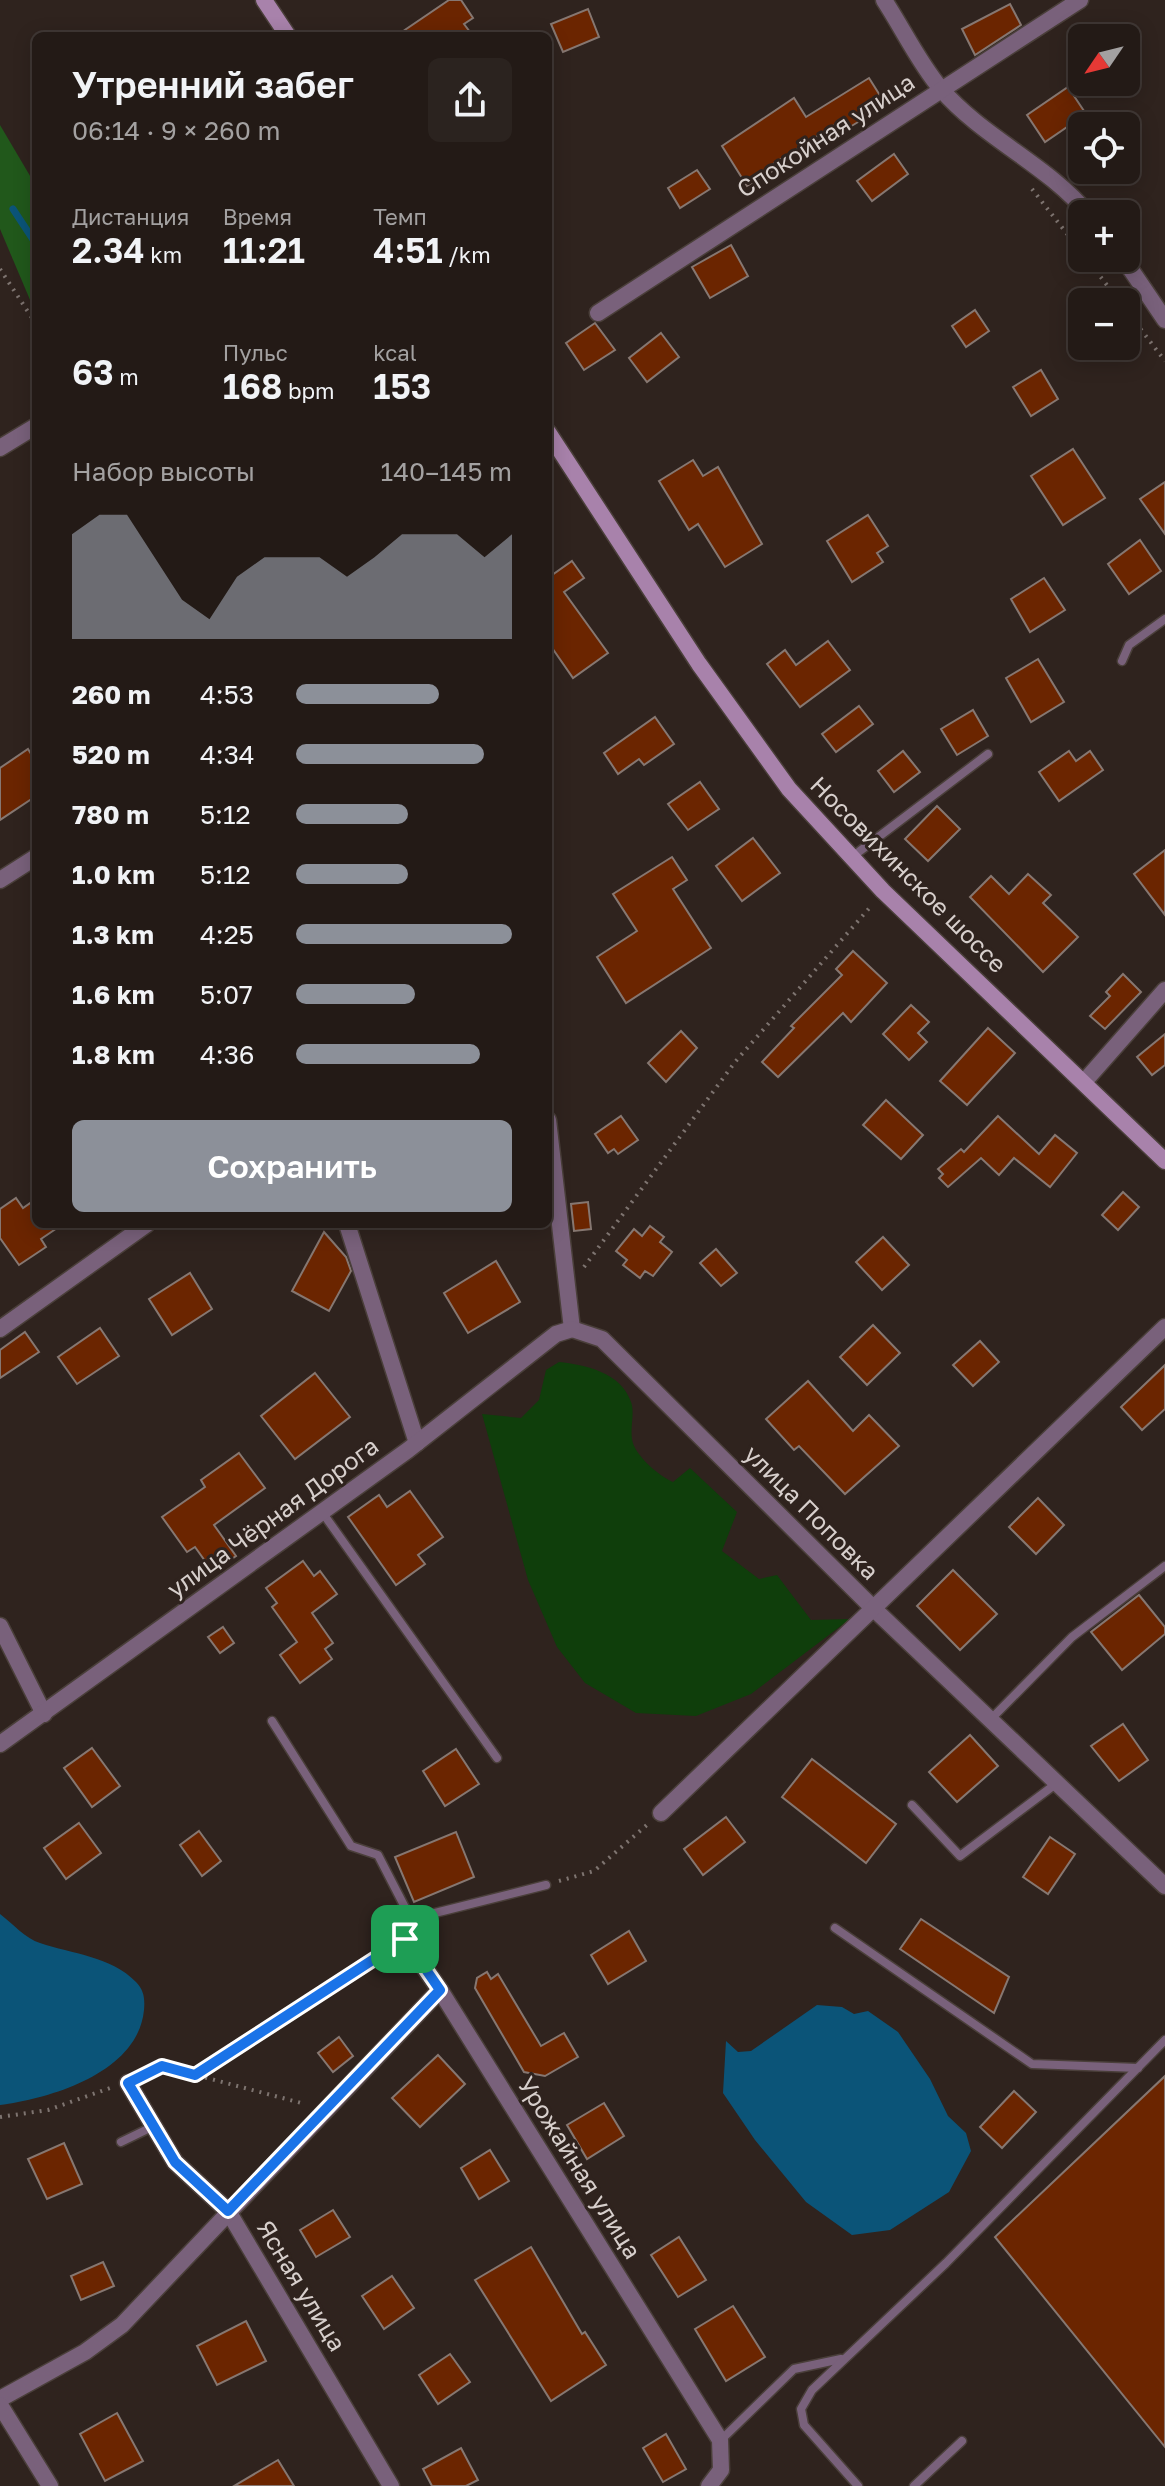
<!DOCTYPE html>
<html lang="ru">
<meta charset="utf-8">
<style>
:root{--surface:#231a16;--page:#2b231f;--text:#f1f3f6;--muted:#a3a1a1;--line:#403835;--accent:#8c9099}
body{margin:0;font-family:"Golos Text",sans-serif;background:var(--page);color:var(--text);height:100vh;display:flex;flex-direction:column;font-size:30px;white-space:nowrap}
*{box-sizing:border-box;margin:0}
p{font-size:26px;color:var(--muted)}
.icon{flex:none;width:44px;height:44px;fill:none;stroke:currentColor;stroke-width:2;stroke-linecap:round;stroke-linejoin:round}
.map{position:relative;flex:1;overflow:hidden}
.details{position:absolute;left:32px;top:32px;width:520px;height:1196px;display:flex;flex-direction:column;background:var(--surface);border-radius:12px;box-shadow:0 4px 20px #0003,0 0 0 2px var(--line)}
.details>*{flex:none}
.needle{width:52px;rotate:235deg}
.fabs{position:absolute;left:1068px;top:24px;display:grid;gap:16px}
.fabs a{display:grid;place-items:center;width:72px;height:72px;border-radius:12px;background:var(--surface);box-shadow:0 4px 20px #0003,0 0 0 2px var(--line);font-size:40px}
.pin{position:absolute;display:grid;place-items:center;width:68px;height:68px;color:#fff;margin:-34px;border-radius:16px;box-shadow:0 4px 12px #0006}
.round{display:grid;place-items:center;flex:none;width:84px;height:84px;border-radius:12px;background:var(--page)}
.head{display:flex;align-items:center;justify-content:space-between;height:136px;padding:0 40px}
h1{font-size:36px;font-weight:600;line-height:60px}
.figures{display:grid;grid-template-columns:repeat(3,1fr);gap:12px;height:136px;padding:8px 40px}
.figures div{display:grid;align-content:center}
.figures b{font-size:34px;font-weight:600}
.figures small{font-size:22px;font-weight:400}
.figures p{font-size:22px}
.chart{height:224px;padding:16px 40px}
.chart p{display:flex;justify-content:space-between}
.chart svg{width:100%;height:144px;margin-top:8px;fill:var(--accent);opacity:.7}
.primary-button{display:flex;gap:16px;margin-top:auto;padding:16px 40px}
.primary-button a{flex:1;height:92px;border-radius:12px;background:var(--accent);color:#fff;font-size:32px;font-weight:600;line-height:92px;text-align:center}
ul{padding:0 40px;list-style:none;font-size:26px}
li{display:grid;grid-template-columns:128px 96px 1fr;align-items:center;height:60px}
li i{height:20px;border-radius:10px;background:var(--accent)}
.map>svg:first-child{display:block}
</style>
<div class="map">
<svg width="1165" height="2486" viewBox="0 0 1165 2486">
<rect width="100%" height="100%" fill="#2f231e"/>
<!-- green -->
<path fill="#0f3e0b" d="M559,1362C585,1365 621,1372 631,1402C635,1413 630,1427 632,1439C634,1455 659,1476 673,1482L690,1468L737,1512L722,1551L759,1579L777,1575L811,1620L850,1619L751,1694L696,1716L636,1713L585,1683L557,1647L528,1580L482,1414L521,1418L539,1400L546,1370Z"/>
<!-- forest -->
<path fill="#21581b" d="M0,125L36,186V314L0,229Z"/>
<!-- water -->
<g fill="#0b5478">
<path d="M0,1914C12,1923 26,1939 40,1943C72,1954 111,1956 136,1982C144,1990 145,1999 144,2010C138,2072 53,2098 0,2105Z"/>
<path d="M817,2005L842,2007L854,2014L868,2011L898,2032L930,2079L948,2116L966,2133L971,2151L949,2192L890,2230L852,2235L806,2202L755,2140L723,2093L726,2041L738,2052L751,2051Z"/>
</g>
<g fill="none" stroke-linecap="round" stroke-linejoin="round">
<!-- stream -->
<path stroke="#0b5478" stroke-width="7" d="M13,209L36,244"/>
</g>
<!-- building -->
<g fill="#6b2500" stroke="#867771" stroke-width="2">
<path d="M449,0H461L473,18L464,24L473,36H396Z"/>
<path d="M1010,4L1021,25L975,55L962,29Z"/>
<path d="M588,9L599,37L563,52L551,24Z"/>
<path d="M869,78L886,105L840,133L835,125L773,164L776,169L747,186L722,146L794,98L806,117Z"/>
<path d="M1068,87L1086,114L1045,142L1027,115Z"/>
<path d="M894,154L908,174L872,201L857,181Z"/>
<path d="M697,170L710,189L680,208L668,188Z"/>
<path d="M731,245L748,276L710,298L692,267Z"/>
<path d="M975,310L989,331L966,347L952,326Z"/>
<path d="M595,323L615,350L584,370L566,343Z"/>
<path d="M661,333L679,357L647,382L629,358Z"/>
<path d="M1041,370L1058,399L1031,416L1013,387Z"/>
<path d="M1073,449L1105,498L1063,525L1031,476Z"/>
<path d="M693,460L703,476L718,467L762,544L725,567L698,524L689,530L659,481Z"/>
<path d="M1165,482V534L1140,499Z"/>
<path d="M868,515L888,546L877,553L883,562L852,582L827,541Z"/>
<path d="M1140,540L1161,571L1129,594L1108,564Z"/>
<path d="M572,561L584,578L564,592L608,653L573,678L548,642V569L552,575Z"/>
<path d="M1044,578L1065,610L1030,632L1011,599Z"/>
<path d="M828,641L850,670L800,707L767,664L785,650L796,665Z"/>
<path d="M1038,659L1064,702L1031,722L1006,678Z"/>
<path d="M859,706L873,724L836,752L822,734Z"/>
<path d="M973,710L988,736L957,755L941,729Z"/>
<path d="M655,717L674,744L644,765L639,759L618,774L604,753Z"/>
<path d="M28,749L36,762V796L0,820V768Z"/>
<path d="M903,751L920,772L894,792L878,771Z"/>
<path d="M1069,751L1076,761L1090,751L1103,770L1059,801L1039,772Z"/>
<path d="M700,782L719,809L688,830L668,804Z"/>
<path d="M937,806L960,829L928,861L905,839Z"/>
<path d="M753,838L780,873L742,901L716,866Z"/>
<path d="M1165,850V915L1134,874Z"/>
<path d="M672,857L687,880L673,889L711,948L626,1003L597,957L637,931L613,894Z"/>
<path d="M1028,874L1051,895L1043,903L1078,937L1043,972L970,897L991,876L1009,894Z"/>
<path d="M853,951L887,983L851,1022L843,1013L778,1077L762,1062L794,1028L791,1026L842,975L836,969Z"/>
<path d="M1123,974L1141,992L1105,1029L1090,1016L1110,996L1106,992Z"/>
<path d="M911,1005L929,1022L918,1033L927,1042L909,1060L883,1034Z"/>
<path d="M988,1028L1015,1053L967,1105L940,1081Z"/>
<path d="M681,1031L697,1048L666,1082L648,1063Z"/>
<path d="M1165,1034V1065L1152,1075L1137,1057Z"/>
<path d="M886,1100L923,1135L901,1159L863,1125Z"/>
<path d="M621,1116L638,1140L618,1154L614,1149L608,1153L595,1134Z"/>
<path d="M998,1116L1039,1154L1055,1135L1077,1153L1050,1187L1014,1158L999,1175L981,1158L948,1187L939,1178L943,1174L938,1169L961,1149L964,1152Z"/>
<path d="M1123,1192L1139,1207L1118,1230L1102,1215Z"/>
<path d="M16,1198L23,1208L36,1199V1224H63L41,1239L46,1247L19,1265L0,1238V1209Z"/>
<path d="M588,1202L591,1229L574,1231L571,1204Z"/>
<path d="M650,1226L664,1237L660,1242L672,1252L653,1276L645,1271L640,1278L623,1265L627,1260L616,1251L634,1229L642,1236Z"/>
<path d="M324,1232L346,1257L351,1271L329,1311L292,1291Z"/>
<path d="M883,1237L909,1265L882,1290L856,1262Z"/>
<path d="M716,1249L737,1273L721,1286L700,1263Z"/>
<path d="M496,1261L520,1302L468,1333L444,1293Z"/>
<path d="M190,1273L212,1309L172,1335L149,1299Z"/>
<path d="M873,1325L900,1353L867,1385L840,1357Z"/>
<path d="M100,1328L119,1356L77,1384L58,1357Z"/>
<path d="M25,1332L39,1352L0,1378V1350Z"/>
<path d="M980,1341L999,1362L973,1386L953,1365Z"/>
<path d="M1165,1365V1409L1142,1430L1121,1407Z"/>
<path d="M315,1373L350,1417L295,1459L261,1416Z"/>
<path d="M808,1381L853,1431L869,1415L899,1446L845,1494L799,1446L794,1450L766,1419Z"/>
<path d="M239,1453L265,1488L214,1525L236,1556L213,1572L195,1547L187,1552L162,1517L205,1487L201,1480Z"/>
<path d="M410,1491L443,1537L418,1555L425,1564L396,1585L348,1517L379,1495L387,1507Z"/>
<path d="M1038,1498L1064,1525L1036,1554L1009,1527Z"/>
<path d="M303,1561L314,1576L320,1571L337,1594L312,1613L333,1643L325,1649L332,1659L300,1683L280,1655L297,1642L272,1607L277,1603L266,1588Z"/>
<path d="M953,1570L997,1614L960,1650L917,1606Z"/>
<path d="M1139,1595L1165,1627V1634L1122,1670L1091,1632Z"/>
<path d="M223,1627L234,1643L220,1653L208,1637Z"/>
<path d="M1123,1724L1148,1760L1119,1781L1091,1746Z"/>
<path d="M970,1735L998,1766L957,1802L929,1772Z"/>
<path d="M92,1748L120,1786L92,1807L64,1768Z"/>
<path d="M456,1749L479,1784L445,1806L423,1771Z"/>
<path d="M812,1759L896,1824L866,1863L782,1797Z"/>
<path d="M726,1817L745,1842L703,1875L684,1849Z"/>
<path d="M79,1823L101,1853L66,1879L44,1848Z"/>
<path d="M199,1831L221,1861L202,1876L180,1845Z"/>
<path d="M456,1832L474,1877L414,1902L395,1857Z"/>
<path d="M1050,1837L1075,1854L1048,1894L1023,1877Z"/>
<path d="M921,1919L1009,1977L994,2013L900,1949Z"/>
<path d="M629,1931L646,1961L608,1984L591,1955Z"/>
<path d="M487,1972L491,1979L498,1974L541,2046L564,2033L578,2057L545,2076L524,2072L475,1988L477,1978Z"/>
<path d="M339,2037L353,2056L333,2072L318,2053Z"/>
<path d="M438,2055L465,2084L420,2127L392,2098Z"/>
<path d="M1165,2076V2447L995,2237Z"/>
<path d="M1014,2091L1036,2112L1002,2148L980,2127Z"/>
<path d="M604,2103L624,2136L587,2159L567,2125Z"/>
<path d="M64,2143L82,2184L47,2199L28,2159Z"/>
<path d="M490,2150L509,2181L479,2199L461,2168Z"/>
<path d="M333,2210L350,2237L316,2257L300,2230Z"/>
<path d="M679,2237L706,2280L678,2297L651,2255Z"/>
<path d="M531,2247L582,2334L585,2332L606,2365L551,2401L475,2280Z"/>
<path d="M103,2262L114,2286L81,2300L71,2276Z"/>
<path d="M392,2276L414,2308L384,2329L362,2296Z"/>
<path d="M733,2306L765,2357L726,2381L695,2329Z"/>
<path d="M246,2321L266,2361L217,2385L197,2346Z"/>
<path d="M450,2354L470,2382L438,2404L419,2375Z"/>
<path d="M117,2413L143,2461L105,2481L80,2434Z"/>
<path d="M666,2434L686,2469L663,2482L643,2448Z"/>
<path d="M461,2448L478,2480L466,2486H432L423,2469Z"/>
<path d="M278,2460L294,2486H234Z"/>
</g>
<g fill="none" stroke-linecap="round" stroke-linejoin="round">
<!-- lane casing -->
<g stroke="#4a3f3a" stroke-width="11">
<g id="lane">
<path d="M1122,661L1129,645L1165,619"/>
<path d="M852,857L988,754"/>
<path d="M322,1512L497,1758"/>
<path d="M991,1719L1072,1637L1165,1566"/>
<path d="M272,1721L351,1846L378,1855L411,1919"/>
<path d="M912,1805L960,1856L1057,1783"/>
<path d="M407,1920L546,1885"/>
<path d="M835,1928L1032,2064L1138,2068"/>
<path d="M121,2142L154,2126"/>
<path d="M721,2440L794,2369L841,2359"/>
<path d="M858,2486L804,2425L801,2409L812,2390L946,2263L1165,2040"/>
<path d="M914,2486L962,2441"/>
</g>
</g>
<!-- street casing -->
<g stroke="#4a3f3a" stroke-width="19">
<g id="street">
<path d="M884,0C903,29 919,63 941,89C983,138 1048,165 1088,214"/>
<path d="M1123,258L1165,320"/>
<path d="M598,313L1080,0"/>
<path d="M0,448L36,426"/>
<path d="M0,880L36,857"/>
<path d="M1084,1082L1165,990"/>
<path d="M548,1120L572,1329"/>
<path d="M347,1224L417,1443"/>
<path d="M0,1329L147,1224"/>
<path d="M572,1329L602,1339L874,1609L1165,1886"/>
<path d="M0,1626L44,1714"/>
<path d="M0,1744L408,1450L556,1334L572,1329"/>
<path d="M661,1813L1165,1327"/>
<path d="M394,1924L440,1990L720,2440L721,2470L709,2486"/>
<path d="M128,2083L175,2162L228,2211L391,2486"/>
<path d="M0,2399L85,2352L122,2325L440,1990"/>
<path d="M0,2405L50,2486"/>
</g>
</g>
<!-- secondary casing -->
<g stroke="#4a3f3a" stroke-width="19">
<g id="secondary">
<path d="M264,0L288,36"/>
<path d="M548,432L699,664L789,789L883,891L1165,1161"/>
</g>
</g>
<!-- path -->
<g stroke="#7e7470" stroke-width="4" stroke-dasharray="2 6" stroke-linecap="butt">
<path d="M1032,189L1082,253"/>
<path d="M1086,258L1120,302"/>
<path d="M0,269L36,324"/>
<path d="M1126,310L1165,361"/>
<path d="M584,1267L735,1062L872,905"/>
<path d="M559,1881L594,1871L648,1824"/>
<path d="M145,2075L162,2066L305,2104"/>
<path d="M196,2075L390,1949"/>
<path d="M0,2117L48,2110L110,2088"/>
</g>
<!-- lane -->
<use href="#lane" stroke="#79617b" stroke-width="8"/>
<!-- street -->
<use href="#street" stroke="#79617b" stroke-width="16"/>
<!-- secondary -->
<use href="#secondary" stroke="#a882ab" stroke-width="16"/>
</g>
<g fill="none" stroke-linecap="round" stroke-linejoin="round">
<!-- route casing -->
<g stroke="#fff" stroke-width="16">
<path id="route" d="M405,1939L440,1990L228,2211L175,2162L128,2083L162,2066L195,2075Z"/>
</g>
<!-- route -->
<use href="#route" stroke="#1a73e8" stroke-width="10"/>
</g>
<g text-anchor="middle" stroke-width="6" stroke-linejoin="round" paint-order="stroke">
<!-- street labels -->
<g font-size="24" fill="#d7cfcc" stroke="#2f231e">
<text transform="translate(826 136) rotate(-33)" y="8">Спокойная улица</text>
<text transform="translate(908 875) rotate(45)" y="8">Носовихинское шоссе</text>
<text transform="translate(811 1513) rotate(45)" y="8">улица Поповка</text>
<text transform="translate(273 1518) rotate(-36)" y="8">улица Чёрная Дорога</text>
<text transform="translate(579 2168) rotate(58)" y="8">Урожайная улица</text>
<text transform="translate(301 2286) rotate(59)" y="8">Ясная улица</text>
</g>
</g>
</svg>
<div class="fabs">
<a><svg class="needle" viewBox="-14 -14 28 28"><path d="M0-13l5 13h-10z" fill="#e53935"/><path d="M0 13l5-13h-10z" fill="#a3a1a1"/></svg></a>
<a><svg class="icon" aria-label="locate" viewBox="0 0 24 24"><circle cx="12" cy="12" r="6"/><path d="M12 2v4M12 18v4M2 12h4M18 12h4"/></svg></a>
<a>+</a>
<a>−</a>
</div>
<div class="pin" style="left:405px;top:1939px;background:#1e9e55"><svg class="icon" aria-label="arrive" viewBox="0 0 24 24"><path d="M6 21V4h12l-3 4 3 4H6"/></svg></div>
<section class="details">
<div class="head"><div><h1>Утренний забег</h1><p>06:14 · 9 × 260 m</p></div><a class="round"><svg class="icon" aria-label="share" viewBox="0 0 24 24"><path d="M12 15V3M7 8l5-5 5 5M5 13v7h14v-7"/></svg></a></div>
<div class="figures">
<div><p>Дистанция</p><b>2.34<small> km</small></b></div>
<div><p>Время</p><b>11:21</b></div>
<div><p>Темп</p><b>4:51<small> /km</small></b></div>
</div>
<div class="figures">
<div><b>63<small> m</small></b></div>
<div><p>Пульс</p><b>168<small> bpm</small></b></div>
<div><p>kcal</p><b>153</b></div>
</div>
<div class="chart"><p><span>Набор высоты</span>140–145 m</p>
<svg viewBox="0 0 160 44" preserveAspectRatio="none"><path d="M0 44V12L10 6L20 6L30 19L40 32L50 38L60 25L70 19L80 19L90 19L100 25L110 19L120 12L130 12L140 12L150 19L160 12V44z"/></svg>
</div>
<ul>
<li><b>260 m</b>4:53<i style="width:66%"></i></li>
<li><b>520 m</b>4:34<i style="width:87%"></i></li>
<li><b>780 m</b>5:12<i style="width:52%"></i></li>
<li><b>1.0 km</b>5:12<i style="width:52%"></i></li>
<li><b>1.3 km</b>4:25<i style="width:100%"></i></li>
<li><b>1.6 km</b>5:07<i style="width:55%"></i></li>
<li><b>1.8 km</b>4:36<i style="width:85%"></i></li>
</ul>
<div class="primary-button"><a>Сохранить</a></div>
</section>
</div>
